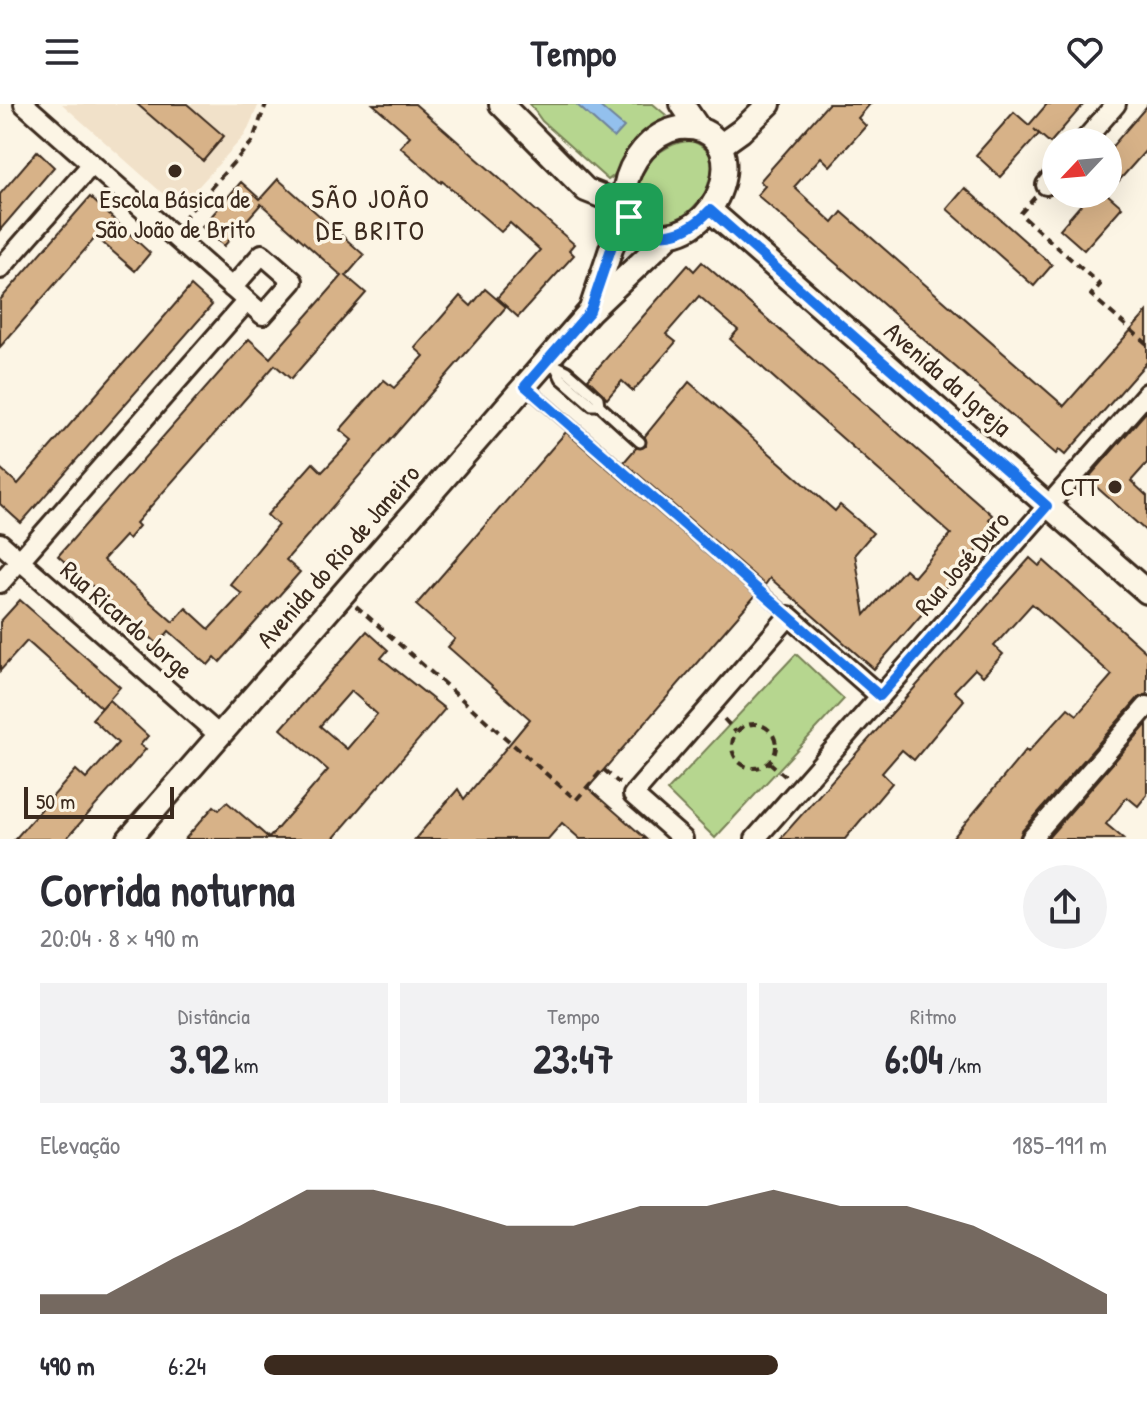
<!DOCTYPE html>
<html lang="pt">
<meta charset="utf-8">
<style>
:root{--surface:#fff;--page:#f2f2f3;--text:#2b2b33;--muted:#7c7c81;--accent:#3b2a1e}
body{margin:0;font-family:"Patrick Hand",sans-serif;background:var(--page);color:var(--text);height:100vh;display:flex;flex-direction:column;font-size:30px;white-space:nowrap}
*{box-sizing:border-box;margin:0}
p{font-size:26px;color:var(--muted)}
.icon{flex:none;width:44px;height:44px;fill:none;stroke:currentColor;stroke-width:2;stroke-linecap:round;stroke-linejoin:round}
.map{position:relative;height:735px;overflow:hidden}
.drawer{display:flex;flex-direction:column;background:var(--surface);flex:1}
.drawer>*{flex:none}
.needle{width:52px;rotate:244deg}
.controls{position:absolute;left:1042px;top:24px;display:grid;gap:16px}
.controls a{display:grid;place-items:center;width:80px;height:80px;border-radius:50%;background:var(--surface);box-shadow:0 8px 32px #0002;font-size:40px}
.scale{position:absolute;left:24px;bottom:20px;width:150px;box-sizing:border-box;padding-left:8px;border:4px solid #3b2a1e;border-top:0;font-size:22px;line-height:28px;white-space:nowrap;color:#3b2a1e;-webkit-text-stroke:6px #fcf5e5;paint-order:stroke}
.pin{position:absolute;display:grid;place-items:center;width:68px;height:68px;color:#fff;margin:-34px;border-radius:16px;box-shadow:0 4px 12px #0006}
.round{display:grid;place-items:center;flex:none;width:84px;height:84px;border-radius:42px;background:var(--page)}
.overview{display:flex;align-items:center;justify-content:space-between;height:136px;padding:0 40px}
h1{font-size:44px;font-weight:700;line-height:60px}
.metrics{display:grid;grid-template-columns:repeat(3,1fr);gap:12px;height:136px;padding:8px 40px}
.metrics div{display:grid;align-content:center;border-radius:0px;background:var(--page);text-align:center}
.metrics b{font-size:40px;font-weight:700}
.metrics small{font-size:22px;font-weight:400}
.metrics p{font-size:22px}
.chart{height:224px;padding:16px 40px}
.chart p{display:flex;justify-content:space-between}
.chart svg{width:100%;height:144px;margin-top:8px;fill:var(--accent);opacity:.7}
ul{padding:0 40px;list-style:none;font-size:26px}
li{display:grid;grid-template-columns:128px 96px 1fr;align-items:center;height:60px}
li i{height:20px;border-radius:10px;background:var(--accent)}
header{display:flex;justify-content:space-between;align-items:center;height:104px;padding:0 40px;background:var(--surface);font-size:36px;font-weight:700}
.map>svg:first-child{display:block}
</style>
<header><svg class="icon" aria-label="menu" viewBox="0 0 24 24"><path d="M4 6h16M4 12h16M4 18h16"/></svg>Tempo<svg class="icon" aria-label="heart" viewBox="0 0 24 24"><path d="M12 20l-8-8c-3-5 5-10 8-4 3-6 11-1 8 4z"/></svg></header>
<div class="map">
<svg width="1147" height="735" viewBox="0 0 1147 735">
<rect width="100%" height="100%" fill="#fcf5e5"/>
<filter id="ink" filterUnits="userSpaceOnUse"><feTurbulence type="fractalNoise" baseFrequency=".0125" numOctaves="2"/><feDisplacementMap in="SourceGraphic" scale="16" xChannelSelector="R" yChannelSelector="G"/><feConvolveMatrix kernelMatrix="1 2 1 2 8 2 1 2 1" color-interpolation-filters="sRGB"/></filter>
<g filter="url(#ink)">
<!-- built -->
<path fill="#f1e1c9" d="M62,0H259L245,31L179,104Z"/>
<!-- green -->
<g fill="#b6d68f" stroke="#788056" stroke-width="2">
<path d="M530,0H653L666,11C661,25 643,29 633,41C624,53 621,69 608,76L542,17Z"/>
<path d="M691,37C753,57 668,153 641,106C623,74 660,37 691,37Z"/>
<path d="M796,550L844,595L715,734L667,687Z"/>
</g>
<!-- water -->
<path fill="#93c0ed" stroke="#70849a" stroke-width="2" d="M576,0H597L624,23L614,34Z"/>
<!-- building -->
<g fill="#d7b288" stroke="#3b2a1e" stroke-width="2" fill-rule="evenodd">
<path d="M137,0H187L224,32L203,57Z"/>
<path d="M373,0H415L574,140L569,146L574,151L518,213L497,194L540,146L510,119L501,128L442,77L441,79L400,43L410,32Z"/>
<path d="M828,0H870L858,14L866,22L830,62L821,53L794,83L833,119L842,108L1064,302L1147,208V258L1065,351L1059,346L1056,350L757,91L765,82L760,77Z"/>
<path d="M1047,0H1084L1050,39L1034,25L1039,30L1000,73L976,51L1014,8L1029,21Z"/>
<path d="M1147,2V45L1108,89V47Z"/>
<path d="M37,47L54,63L0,126V90Z"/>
<path d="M278,75L364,151L346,172L366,189L291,275L275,261L136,419L139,422L128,435L125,432L103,456L173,518L186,504L209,525L242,490L230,480L278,421L267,411L313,359L322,368L341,348L352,336L340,326L384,276L394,284L412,265L424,252L415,244L460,192L471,202L485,185L506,203L286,456L300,468L220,558L215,553L208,561L169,527L158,540L58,452L249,235L270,254L342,172L261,100L224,142L202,123L241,78L260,95Z"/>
<path d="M965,84L1052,161L1034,182L947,105Z"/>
<path d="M1090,90H1107L1122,103L1084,146L1060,125Z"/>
<path d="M90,93L150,149L135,167L96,133L0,243V196Z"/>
<path d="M702,158L992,411L989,415L998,423L874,565L770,474L765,481L624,358L636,344L646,342L645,332L689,278L835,407L840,401L873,429L855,450L865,511L905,465L914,473L951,430L730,235L738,226L699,192L666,230L676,238L633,287L622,277L607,295L588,275L688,161L694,167Z"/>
<path d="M191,182L212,201L21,419L0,400V364L18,380Z"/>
<path d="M1147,307V359L1131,377L1147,392V428L1093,380L1096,377L1090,372Z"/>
<path d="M566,328L755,492L588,684L646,735H580L562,719L548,735H415L458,685L464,695L530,615L448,543L455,535L416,501Z"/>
<path d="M1030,454L1039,462L1044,457L1147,549V590L1138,594L1022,727L1019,735H952L1026,646L1028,648L1068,604L1077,611L1112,571L1032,500L994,542L1003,550L983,572L975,565L954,587L964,596L914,656L902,646L882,669L892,679L845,735H780Z"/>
<path d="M20,496L120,583L102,604L27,537L0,567V518Z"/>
<path d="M367,527L388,546L381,554L445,605L333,735H185L214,702L219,706L227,698L269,734L328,666L281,625ZM351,587L377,610L347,645L320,622Z"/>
<path d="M109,596L148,632L140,641L146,645L66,735H15L76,666L86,675L118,639L92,615Z"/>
<path d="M1147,620V691L1138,702L1127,693L1106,720L1124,735H1047Z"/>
</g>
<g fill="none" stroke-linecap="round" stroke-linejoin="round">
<!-- service casing -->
<g stroke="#3b2a1e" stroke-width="15">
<g id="service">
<path d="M549,258L567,267L598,294L599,301L640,338"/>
<path d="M556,263L561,274L592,301H599"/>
<path d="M525,282L789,512"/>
</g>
</g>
<!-- minor casing -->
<g stroke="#3b2a1e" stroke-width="24">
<g id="minor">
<path d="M24,0L263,211L293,177L262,150L232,184"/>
<path d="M1083,38L1116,0"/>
<path d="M1046,81L1056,69"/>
<path d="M0,165L92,60"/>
<path d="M0,439L220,632"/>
<path d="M0,479L247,197"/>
<path d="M683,735L633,691L789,512L880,592"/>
<path d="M755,735L1147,289"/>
<path d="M1031,735L1147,602"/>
</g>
</g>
<!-- tertiary casing -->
<g stroke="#3b2a1e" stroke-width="28">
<g id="tertiary">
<path d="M501,0L586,86L624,101"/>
<path d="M682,0L699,25"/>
<path d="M679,24C753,18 728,126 666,131C597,137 621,35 679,24Z"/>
<path d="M720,42L741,27L769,0"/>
<path d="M710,106L1147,488"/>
<path d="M592,202L617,127L629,113"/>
<path d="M129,735L590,207L670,131"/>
</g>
</g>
<!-- path -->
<g stroke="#3b2a1e" stroke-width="4" stroke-dasharray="8 6" stroke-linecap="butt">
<path d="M1035,93L1020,110L1100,181L1091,191L1147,240"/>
<path d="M182,116L252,38L266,0"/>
<path d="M356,502L576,696L603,665L619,679"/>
<path d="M724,615L736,628"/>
<circle cx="754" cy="642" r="22"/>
<path d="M769,658L785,672"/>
</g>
<!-- service -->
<use href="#service" stroke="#fcf5e5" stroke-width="9"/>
<!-- minor -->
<use href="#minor" stroke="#fcf5e5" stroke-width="18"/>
<!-- tertiary -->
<use href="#tertiary" stroke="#fcf5e5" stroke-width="22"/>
</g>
</g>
<g fill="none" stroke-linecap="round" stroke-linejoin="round" filter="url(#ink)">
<!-- route casing -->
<g stroke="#fff" stroke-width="16">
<path id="route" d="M710,106L1047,402L880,592L525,282L590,207L617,127L629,113C653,143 688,130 710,106Z"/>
</g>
<!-- route -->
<use href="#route" stroke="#1a73e8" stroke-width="10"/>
</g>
<!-- markers -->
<g fill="#3b2a1e" stroke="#fcf5e5" stroke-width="3">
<circle cx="175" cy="67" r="8"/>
<circle cx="1115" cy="383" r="8"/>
</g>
<g text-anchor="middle" stroke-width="7" stroke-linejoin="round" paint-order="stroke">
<!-- poi labels -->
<g font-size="26" fill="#3b2a1e" stroke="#fcf5e5">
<text x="175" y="104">Escola Básica de<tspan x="175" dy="30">São João de Brito</tspan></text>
<text x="1099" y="392" text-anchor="end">CTT</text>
</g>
<!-- street labels -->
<g font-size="26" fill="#3b2a1e" stroke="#fcf5e5">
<text transform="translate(948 275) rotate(41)" y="9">Avenida da Igreja</text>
<text transform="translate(338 452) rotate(-49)" y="9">Avenida do Rio de Janeiro</text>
<text transform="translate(962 459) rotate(-49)" y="9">Rua José Duro</text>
<text transform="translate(127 516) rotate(41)" y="9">Rua Ricardo Jorge</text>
</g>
<!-- neighbourhood labels -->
<g font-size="28" letter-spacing="2" fill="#3b2a1e" stroke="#fcf5e5">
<text x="371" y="104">SÃO JOÃO<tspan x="371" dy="32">DE BRITO</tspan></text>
</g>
</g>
</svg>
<div class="controls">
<a><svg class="needle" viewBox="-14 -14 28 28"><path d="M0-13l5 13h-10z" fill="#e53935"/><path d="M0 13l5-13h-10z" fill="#7c7c81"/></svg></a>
</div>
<div class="scale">50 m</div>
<div class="pin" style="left:629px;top:113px;background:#1e9e55"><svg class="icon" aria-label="arrive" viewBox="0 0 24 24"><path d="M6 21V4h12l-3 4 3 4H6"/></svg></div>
</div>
<section class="drawer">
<div class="overview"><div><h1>Corrida noturna</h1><p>20:04 · 8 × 490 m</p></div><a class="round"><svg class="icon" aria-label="share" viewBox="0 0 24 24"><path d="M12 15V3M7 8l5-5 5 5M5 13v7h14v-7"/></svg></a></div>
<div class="metrics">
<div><p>Distância</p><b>3.92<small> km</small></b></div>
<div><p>Tempo</p><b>23:47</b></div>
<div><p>Ritmo</p><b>6:04<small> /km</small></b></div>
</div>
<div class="chart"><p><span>Elevação</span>185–191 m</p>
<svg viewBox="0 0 160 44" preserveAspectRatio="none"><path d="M0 44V38L10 38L20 27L30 17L40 6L50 6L60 11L70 17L80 17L90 11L100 11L110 6L120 11L130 11L140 17L150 27L160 38V44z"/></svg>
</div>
<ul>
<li><b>490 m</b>6:24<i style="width:61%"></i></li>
</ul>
</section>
